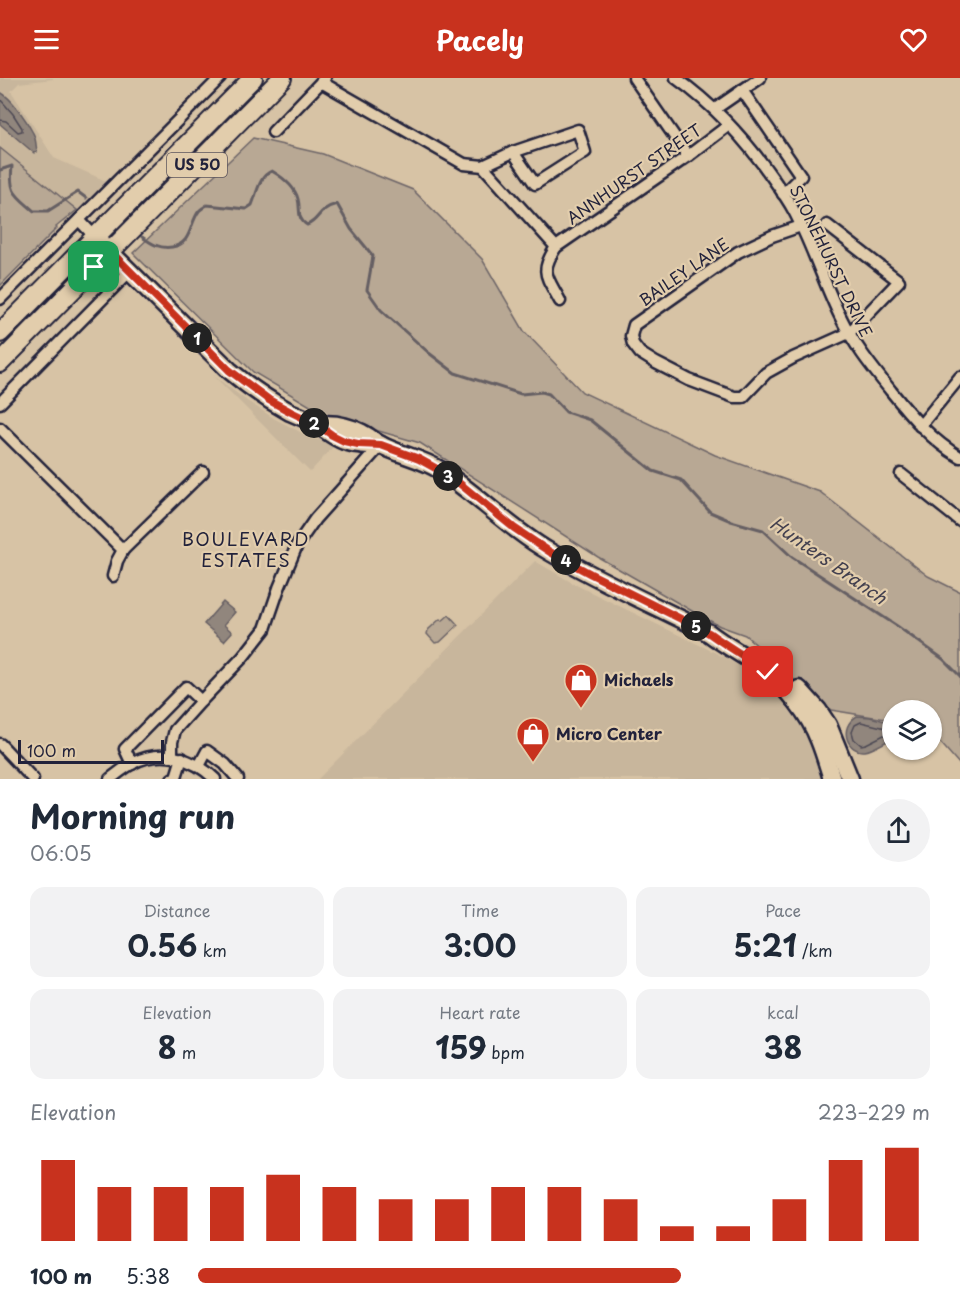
<!DOCTYPE html>
<meta charset="utf-8">
<style>
:root{--surface:#fff;--page:#f2f2f3;--text:#1f2937;--muted:#747a83;--accent:#c8321e}
body{margin:0;font-family:"Playpen Sans",sans-serif;background:var(--page);color:var(--text);height:100vh;display:flex;flex-direction:column;font-size:22px;white-space:nowrap}
*{box-sizing:border-box;margin:0}
p{font-size:20px;color:var(--muted)}
.icon{flex:none;width:33px;height:33px;fill:none;stroke:currentColor;stroke-width:2;stroke-linecap:round;stroke-linejoin:round}
.map{position:relative;height:701px;overflow:hidden}
.panel{display:flex;flex-direction:column;background:var(--surface);flex:1}
.panel>*{flex:none}
.tools{position:absolute;left:882px;top:622px;display:grid;gap:12px}
.tools a{display:grid;place-items:center;width:60px;height:60px;border-radius:50%;background:var(--surface);box-shadow:0 2px 4px #0004;font-size:30px}
.scale{position:absolute;left:18px;bottom:15px;width:146px;box-sizing:border-box;padding-left:6px;border:3px solid #22223b;border-top:0;font-size:16px;line-height:21px;white-space:nowrap;color:#22223b;-webkit-text-stroke:4px #e2cdac;paint-order:stroke}
.pin{position:absolute;display:grid;place-items:center;width:51px;height:51px;color:#fff;margin:-26px;border-radius:12px;box-shadow:0 3px 9px #0006}
.km{position:absolute;width:30px;height:30px;margin:-15px;border-radius:50%;background:#222;color:#fff;font-size:16px;line-height:30px;text-align:center}
.round{display:grid;place-items:center;flex:none;width:63px;height:63px;border-radius:32px;background:var(--page)}
.summary{display:flex;align-items:center;justify-content:space-between;height:102px;padding:0 30px}
h1{font-size:33px;font-weight:700;line-height:45px}
.figures{display:grid;grid-template-columns:repeat(3,1fr);gap:9px;height:102px;padding:6px 30px}
.figures div{display:grid;align-content:center;border-radius:15px;background:var(--page);text-align:center}
.figures b{font-size:30px;font-weight:700}
.figures small{font-size:16px;font-weight:400}
.figures p{font-size:16px}
.chart{height:168px;padding:12px 30px}
.chart p{display:flex;justify-content:space-between}
.chart svg{width:100%;height:108px;margin-top:6px;stroke:var(--accent);stroke-width:6}
ul{padding:0 30px;list-style:none;font-size:20px}
li{display:grid;grid-template-columns:96px 72px 1fr;align-items:center;height:45px}
li i{height:15px;border-radius:8px;background:var(--accent)}
header{display:flex;justify-content:space-between;align-items:center;height:78px;padding:0 30px;background:var(--accent);color:#fff;font-size:27px;font-weight:700}
.map>svg:first-child{display:block}
</style>
<header><svg class="icon" aria-label="menu" viewBox="0 0 24 24"><path d="M4 6h16M4 12h16M4 18h16"/></svg>Pacely<svg class="icon" aria-label="heart" viewBox="0 0 24 24"><path d="M12 20l-8-8c-3-5 5-10 8-4 3-6 11-1 8 4z"/></svg></header>
<div class="map">
<svg width="960" height="701" viewBox="0 0 960 701">
<rect width="100%" height="100%" fill="#d7c3a5"/>
<filter id="ink" filterUnits="userSpaceOnUse"><feTurbulence type="fractalNoise" baseFrequency=".0167" numOctaves="2"/><feDisplacementMap in="SourceGraphic" scale="12" xChannelSelector="R" yChannelSelector="G"/><feConvolveMatrix kernelMatrix="1 2 1 2 8 2 1 2 1" color-interpolation-filters="sRGB"/></filter>
<g filter="url(#ink)">
<!-- built -->
<g fill="#c8b69c">
<path d="M0,0H53V1L19,5L11,13L54,80L106,103L64,146L0,71Z"/>
<path d="M214,298L247,323L275,341L310,359L335,367L310,394Z"/>
<path d="M535,483L576,507L722,578L757,599L775,615L797,641L810,665L823,701H318Z"/>
</g>
<!-- green -->
<g fill="#b8a894" stroke="#6d6568" stroke-width="1.5">
<path d="M253,60L323,76L413,112L482,181L524,253L582,314L715,377L820,414L928,498L960,514V687L932,655V633H892V642L831,632L812,620L778,586L745,557L720,548L699,537L598,479L420,365L327,338L253,294L133,175Z"/>
<path d="M0,70L77,132L56,149L57,150L0,208Z"/>
<path d="M449,537L458,547L440,564L435,565L427,556L428,552L440,541L442,543Z"/>
</g>
<!-- water -->
<g fill="#91867d" stroke="#655e63" stroke-width="1.5">
<path d="M0,14C12,20 27,43 33,55C36,60 36,68 37,74L34,75L0,46Z"/>
<path d="M223,524L235,534L224,547L232,554L224,563L204,546Z"/>
<path d="M857,638L870,639L892,645V661C884,664 873,672 865,673C848,675 837,650 857,638Z"/>
</g>
<g fill="none" stroke-linecap="round" stroke-linejoin="round">
<!-- shore -->
<g stroke="#4e4a55" stroke-width="1.5">
<path d="M0,21L13,36L22,50V53L18,54L6,43L0,42"/>
<path d="M861,644L890,651V654L866,666L861,667L854,661L852,654L855,647Z"/>
</g>
<!-- stream -->
<g stroke="#655e63" stroke-width="3">
<path d="M0,92L12,88C9,115 15,116 34,133H48L78,114L86,120"/>
<path d="M142,159C152,166 160,171 172,169C192,166 189,146 199,133C201,131 204,129 207,127L246,131L252,127C257,115 259,98 272,93C282,99 295,109 298,121C301,132 296,140 307,147C320,142 317,131 337,126L351,151L373,178L367,212L381,232L429,275L455,295L521,316L542,314L549,316L566,334L590,342L653,393L681,402L710,434L731,443L763,452L792,479L897,548L943,581L960,598"/>
</g>
<!-- street casing -->
<g stroke="#22223b" stroke-width="15">
<g id="street">
<path d="M634,0L688,78"/>
<path d="M676,0C715,28 747,63 774,102C781,112 788,122 794,133C812,167 823,203 840,238C854,267 871,288 891,313C911,338 932,363 960,379"/>
<path d="M321,4L464,86L483,88L556,169"/>
<path d="M742,12L801,98L783,116"/>
<path d="M715,31L760,0"/>
<path d="M578,52L585,74L535,106L513,74Z"/>
<path d="M273,54L325,0"/>
<path d="M483,88L513,74"/>
<path d="M79,142L95,159"/>
<path d="M801,148L772,158L738,174L634,247L631,258L633,266L640,275L656,285L689,302L734,319H743L766,295L793,280L849,255L899,203L827,147"/>
<path d="M0,221L220,0"/>
<path d="M560,223C547,198 539,195 556,169L688,78L729,47"/>
<path d="M0,325L130,193"/>
<path d="M920,348L960,299"/>
<path d="M0,350L123,472"/>
<path d="M901,396L960,443"/>
<path d="M113,498L117,483L123,472L203,394"/>
<path d="M0,666L33,701"/>
<path d="M172,678V664L175,652L201,623L243,579L265,551L279,510L297,467L315,441L381,367"/>
<path d="M132,686L125,671L186,609L201,623"/>
<path d="M199,688L207,673L225,686L238,701"/>
<path d="M110,701C117,696 125,689 133,685C162,670 193,680 215,701"/>
<path d="M172,701L176,699L182,680"/>
</g>
</g>
<!-- secondary casing -->
<g stroke="#22223b" stroke-width="21">
<g id="secondary">
<path d="M95,159L229,292C248,308 268,322 290,334C299,338 308,341 316,346C325,351 333,359 344,363C356,367 368,367 381,367"/>
<path d="M318,347C332,345 348,348 362,355C369,358 374,364 381,367C400,377 421,380 440,392C478,417 510,451 550,474C601,504 656,528 709,555C727,569 748,579 766,593C788,610 809,636 819,662C824,674 828,688 832,701"/>
<path d="M799,611L818,632L828,647L850,701"/>
</g>
</g>
<!-- primary casing -->
<g stroke="#22223b" stroke-width="22">
<g id="primary">
<path d="M0,255L253,0"/>
<path d="M0,285L282,0"/>
</g>
</g>
<!-- street -->
<use href="#street" stroke="#e2cdac" stroke-width="10"/>
<!-- secondary -->
<use href="#secondary" stroke="#e2cdac" stroke-width="16"/>
<!-- primary -->
<use href="#primary" stroke="#e2cdac" stroke-width="18"/>
</g>
</g>
<g fill="none" stroke-linecap="round" stroke-linejoin="round" filter="url(#ink)">
<!-- route casing -->
<g stroke="#fff" stroke-width="12">
<path id="route" d="M94,189L110,173L229,292L269,322L291,334L318,347L332,357L344,363L358,366L381,367L419,381L437,391L459,405L514,450L550,474L591,496L709,555C728,569 748,580 768,594"/>
</g>
<!-- route -->
<use href="#route" stroke="#c8321e" stroke-width="8"/>
</g>
<!-- icons -->
<defs>
<g id="shop-pin" transform="scale(1.725)"><path d="M0 17L-7.5 6A9.5 9.5 0 1 1 7.5 6Z" fill="#c8321e" stroke="#e2cdac"/><path d="M-5-2.5h2.3a2.7 3.5 0 0 1 5.4 0H5L5.5 6h-11ZM-1.5-2.5h3a1.5 2.3 0 0 0-3 0Z" fill="#fff"/></g>
</defs>
<g fill-rule="evenodd">
<use href="#shop-pin" x="581" y="602"/>
<use href="#shop-pin" x="533" y="656"/>
</g>
<g text-anchor="middle" stroke-width="4.5" stroke-linejoin="round" paint-order="stroke">
<!-- shield labels -->
<rect fill="#e2cdac" stroke="#5c555d" stroke-width="1.5" x="167" y="75" width="60" height="24" rx="4.5"/>
<g font-size="15" font-weight="bold" fill="#22223b">
<text x="197" y="92">US 50</text>
</g>
<!-- street labels -->
<g font-size="16" fill="#22223b" stroke="#e2cdac">
<text transform="translate(634 96) rotate(-35)" y="6">ANNHURST STREET</text>
<text transform="translate(831 183) rotate(64)" y="6">STONEHURST DRIVE</text>
<text transform="translate(684 194) rotate(-35)" y="6">BAILEY LANE</text>
</g>
<!-- poi labels -->
<g font-size="16" font-weight="bold" fill="#22223b" stroke="#e2cdac" text-anchor="start">
<text x="604" y="608">Michaels</text>
<text x="556" y="662">Micro Center</text>
</g>
<!-- neighbourhood labels -->
<g font-size="18" letter-spacing="1.5" fill="#22223b" stroke="#e2cdac">
<text x="246" y="468">BOULEVARD<tspan x="246" dy="21">ESTATES</tspan></text>
</g>
<!-- water labels -->
<g font-size="18" font-style="italic" fill="#43404f" stroke="#e2cdac">
<text transform="translate(828 483) rotate(35)" y="6">Hunters Branch</text>
</g>
</g>
</svg>
<div class="tools">
<a><svg class="icon" aria-label="layers" viewBox="0 0 24 24"><path d="M12 4l9 5-9 5-9-5zM3 14l9 5 9-5"/></svg></a>
</div>
<div class="scale">100 m</div>
<div class="pin" style="left:94px;top:189px;background:#1e9e55"><svg class="icon" aria-label="arrive" viewBox="0 0 24 24"><path d="M6 21V4h12l-3 4 3 4H6"/></svg></div>
<div class="pin" style="left:768px;top:594px;background:#d93025"><svg class="icon" aria-label="check" viewBox="0 0 24 24"><path d="M5 12l5 5 9-10"/></svg></div>
<b class="km" style="left:197px;top:260px">1</b>
<b class="km" style="left:314px;top:345px">2</b>
<b class="km" style="left:448px;top:398px">3</b>
<b class="km" style="left:566px;top:482px">4</b>
<b class="km" style="left:696px;top:548px">5</b>
</div>
<section class="panel">
<div class="summary"><div><h1>Morning run</h1><p>06:05</p></div><a class="round"><svg class="icon" aria-label="share" viewBox="0 0 24 24"><path d="M12 15V3M7 8l5-5 5 5M5 13v7h14v-7"/></svg></a></div>
<div class="figures">
<div><p>Distance</p><b>0.56<small> km</small></b></div>
<div><p>Time</p><b>3:00</b></div>
<div><p>Pace</p><b>5:21<small> /km</small></b></div>
</div>
<div class="figures">
<div><p>Elevation</p><b>8<small> m</small></b></div>
<div><p>Heart rate</p><b>159<small> bpm</small></b></div>
<div><p>kcal</p><b>38</b></div>
</div>
<div class="chart"><p><span>Elevation</span>223–229 m</p>
<svg viewBox="0 0 160 44" preserveAspectRatio="none"><path d="M5 44V11M15 44V22M25 44V22M35 44V22M45 44V17M55 44V22M65 44V27M75 44V27M85 44V22M95 44V22M105 44V27M115 44V38M125 44V38M135 44V27M145 44V11M155 44V6"/></svg>
</div>
<ul>
<li><b>100 m</b>5:38<i style="width:66%"></i></li>
</ul>
</section>
